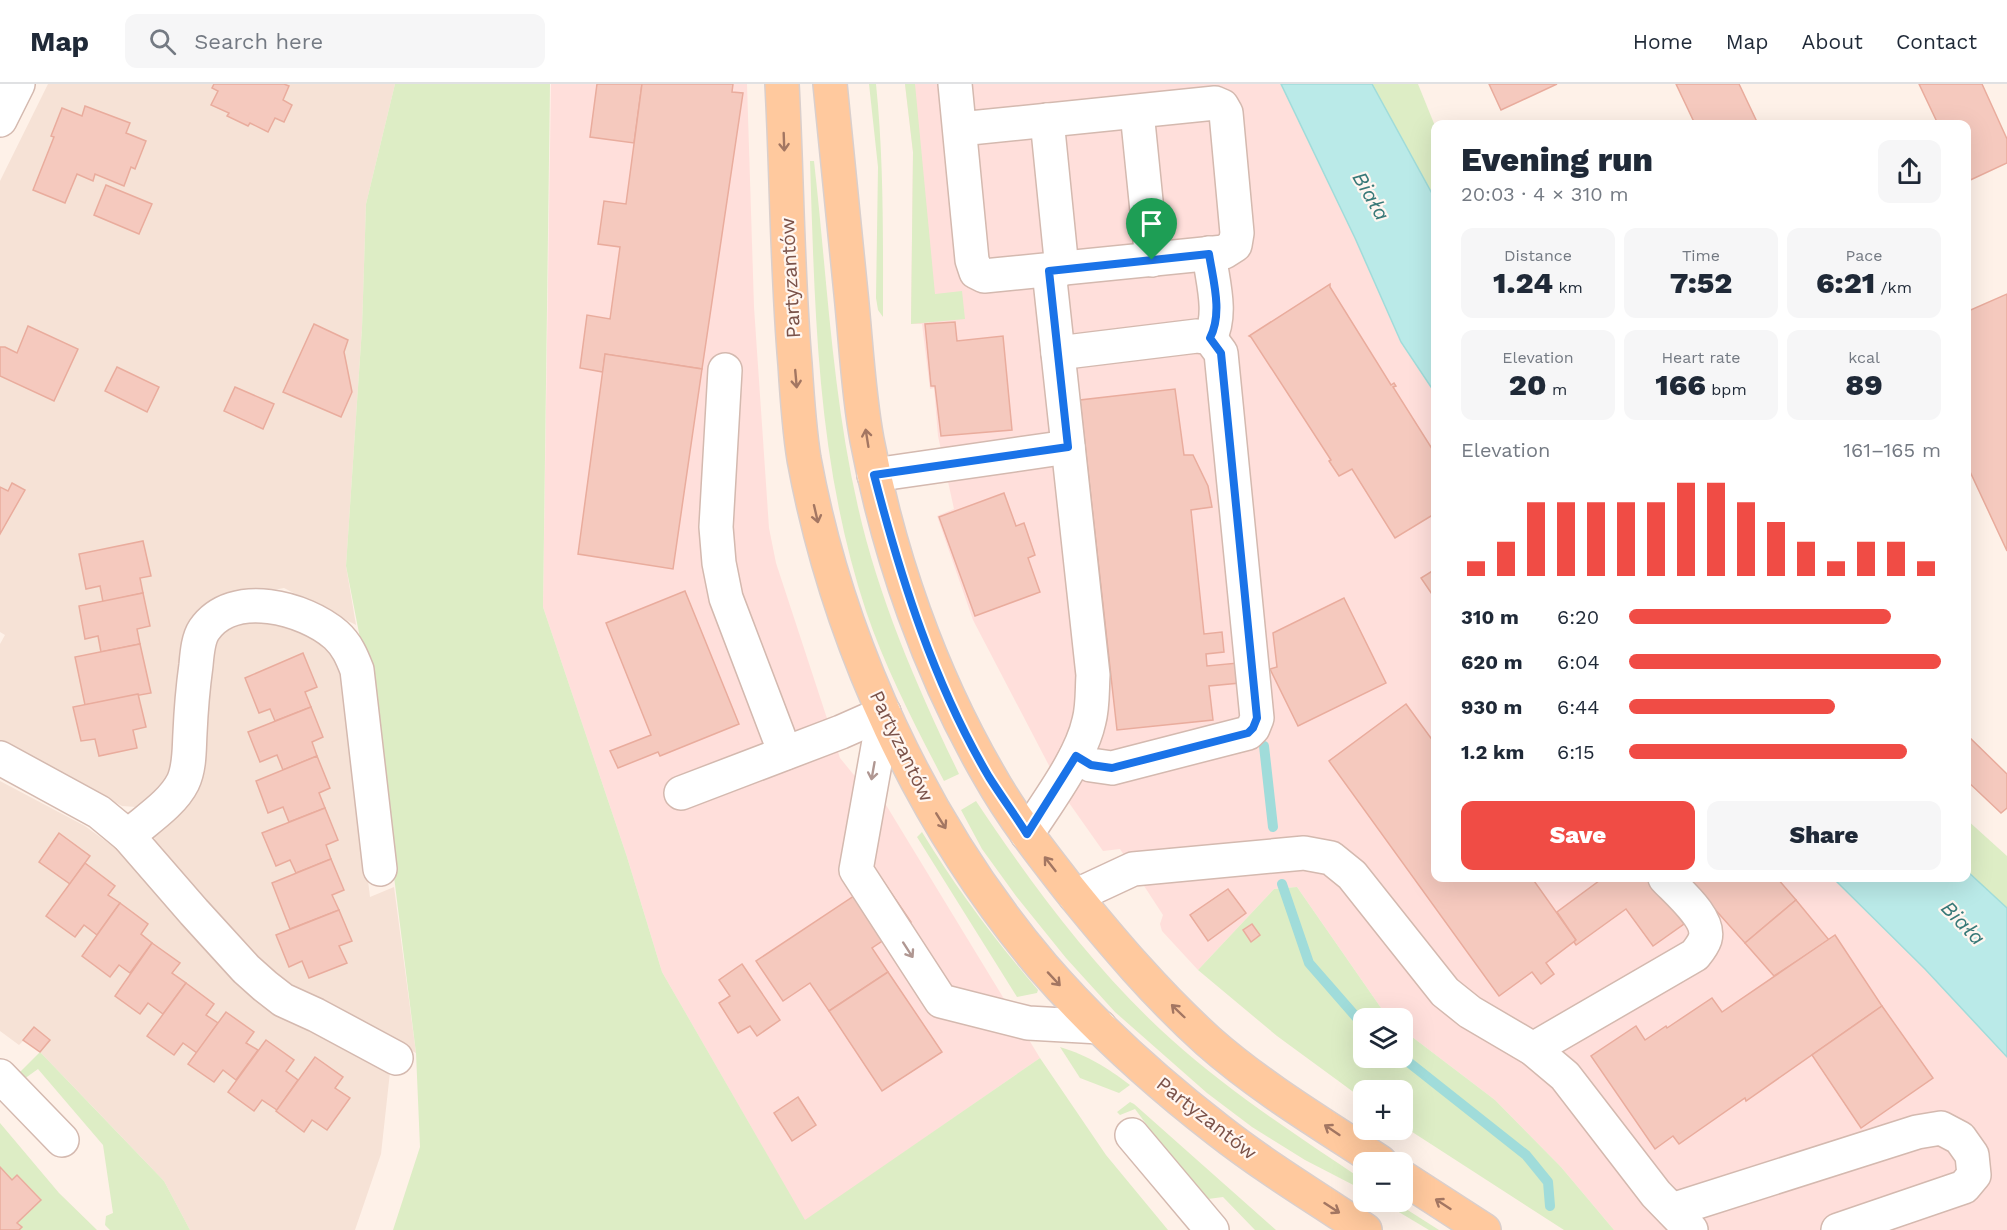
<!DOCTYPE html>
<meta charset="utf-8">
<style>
:root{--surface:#fff;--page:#f6f6f7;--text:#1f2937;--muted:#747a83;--line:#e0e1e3;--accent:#f04c45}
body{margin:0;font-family:"Work Sans",sans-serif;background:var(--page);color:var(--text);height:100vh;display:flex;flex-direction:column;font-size:22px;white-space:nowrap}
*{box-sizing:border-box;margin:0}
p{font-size:20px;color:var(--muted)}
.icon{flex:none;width:33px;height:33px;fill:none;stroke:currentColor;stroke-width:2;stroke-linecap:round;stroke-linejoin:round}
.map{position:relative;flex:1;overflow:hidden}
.sheet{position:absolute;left:1431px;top:36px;width:540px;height:762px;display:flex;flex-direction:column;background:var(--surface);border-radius:12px;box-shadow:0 6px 24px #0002}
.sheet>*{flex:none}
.tools{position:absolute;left:1353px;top:924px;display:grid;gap:12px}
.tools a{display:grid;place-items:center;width:60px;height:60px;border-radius:12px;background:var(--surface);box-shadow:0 6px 24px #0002;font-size:30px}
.pin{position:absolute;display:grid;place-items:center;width:51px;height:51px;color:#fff;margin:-62px -26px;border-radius:50% 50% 50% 0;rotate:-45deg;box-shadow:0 0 6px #0007}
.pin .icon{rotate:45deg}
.round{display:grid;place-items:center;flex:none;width:63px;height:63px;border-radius:12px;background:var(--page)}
.summary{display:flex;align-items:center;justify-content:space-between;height:102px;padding:0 30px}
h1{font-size:33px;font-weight:800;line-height:45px}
.figures{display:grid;grid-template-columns:repeat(3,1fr);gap:9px;height:102px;padding:6px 30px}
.figures div{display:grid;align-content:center;border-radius:12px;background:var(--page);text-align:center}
.figures b{font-size:30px;font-weight:800}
.figures small{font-size:16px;font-weight:400}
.figures p{font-size:16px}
.chart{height:168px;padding:12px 30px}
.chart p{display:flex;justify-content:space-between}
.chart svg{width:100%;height:108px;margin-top:6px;stroke:var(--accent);stroke-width:6}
.primary-button{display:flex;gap:12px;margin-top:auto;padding:12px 30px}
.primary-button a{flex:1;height:69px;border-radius:12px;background:var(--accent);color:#fff;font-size:24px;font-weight:800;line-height:69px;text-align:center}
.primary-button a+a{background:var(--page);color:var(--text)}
ul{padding:0 30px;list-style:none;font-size:20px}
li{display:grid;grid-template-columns:96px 72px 1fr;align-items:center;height:45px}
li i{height:15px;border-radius:8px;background:var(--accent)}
header{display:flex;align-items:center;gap:36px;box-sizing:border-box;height:84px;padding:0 30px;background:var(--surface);border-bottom:2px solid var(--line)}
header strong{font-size:28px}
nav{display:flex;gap:33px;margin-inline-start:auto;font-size:21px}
.search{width:420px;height:54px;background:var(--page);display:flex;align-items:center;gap:15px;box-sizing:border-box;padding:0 21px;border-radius:12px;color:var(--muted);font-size:22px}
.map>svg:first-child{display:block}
</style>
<header>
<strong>Map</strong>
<div class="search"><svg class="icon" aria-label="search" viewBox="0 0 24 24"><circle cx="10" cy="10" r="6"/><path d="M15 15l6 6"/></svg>Search here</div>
<nav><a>Home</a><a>Map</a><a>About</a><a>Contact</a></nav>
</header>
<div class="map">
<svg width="2007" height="1146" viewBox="0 0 2007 1146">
<rect width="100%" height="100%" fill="#fef1e8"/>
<!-- residential -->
<g fill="#f6e2d6">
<path d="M48,0H395L366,120L362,244L346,482L356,541L284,504L221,516L180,675L150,719L136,723L122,722L0,656V560L5,551L0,548V97Z"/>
<path d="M250,534L309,546L341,573L370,813L394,803L416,969L276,896L161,772L152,748L178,728L195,711L203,693L209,568L217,551Z"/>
<path d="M0,697L85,742L118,766L143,789L390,988L381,1070L355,1146H190L164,1097L95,1025L40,968L24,956L19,961L0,947Z"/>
</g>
<!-- commercial -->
<g fill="#ffdfdb">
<path d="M551,0H747L754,223L769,444L776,479L840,674L858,696L883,716L1040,974L805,1137L662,888L627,773L543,523Z"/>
<path d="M905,0H1281L1355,154L1401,258L1435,309L1436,794H1833L1925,885L2007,973V1146H1614L1561,1083L1495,1016L1403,946L1402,934H1388L1297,803L1274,805L1198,886L1162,847L1160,840L1163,831L1120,765L1103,767L1067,716L973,536L937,432L954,425L938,352L934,304L930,305L922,240H911L913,68Z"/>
</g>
<!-- green -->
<g fill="#ddedc5">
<path d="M395,0H550L543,523L627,773L662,888L805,1136L1040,974L1106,1071L1168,1146H393L420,1063L416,969L372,616L346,482L362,244L366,120Z"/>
<path d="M869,0H876C884,78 883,155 883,233L878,226L876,214L878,83Z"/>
<path d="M905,0H915L935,210L962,207L965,235L911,240L913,68Z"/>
<path d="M1372,0H1418L1435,42V115Z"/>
<path d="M810,77H814C827,192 832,310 858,423C879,516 918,605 959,690L944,697C915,641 886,586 866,527C817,379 815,231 810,77Z"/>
<path d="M976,717C1032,801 1096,888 1172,956C1231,1009 1298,1052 1363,1096V1106L1305,1076L1252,1043L1207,1009L1115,928L1066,874L1016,812L982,765L961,726Z"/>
<path d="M1966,735L2007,772V824L1967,787Z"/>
<path d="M922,748C956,804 995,856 1038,906L1037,909L1017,913L917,753Z"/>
<path d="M1297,803L1388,934H1364V974H1402L1403,946L1495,1016L1561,1083L1614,1146H1564L1403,1042L1402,1006H1364L1363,1015L1277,952L1198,886L1274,805Z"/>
<path d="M1060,963C1089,972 1106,983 1130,1001L1119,1009L1080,994Z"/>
<path d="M40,968L164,1097L190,1146H110L105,1141L106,1132L113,1129L103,1061L38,985L24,995L19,991L20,988Z"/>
<path d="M1130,1018L1134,1020L1276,1146H1255L1223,1113L1208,1115L1172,1075L1135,1025L1120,1031L1117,1028Z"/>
<path d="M0,1039L59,1109L97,1146H19L22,1143L17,1139L41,1115L17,1091L12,1096L0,1083Z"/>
<path d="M1382,1118H1395L1439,1146H1429Z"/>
</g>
<!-- water -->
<g fill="#baeae8" stroke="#a0dcda" stroke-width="1.5">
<path d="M1281,0H1372L1435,115V309L1401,258L1355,154Z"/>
<path d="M1967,787L2007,824V973L1925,885L1833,794H1966Z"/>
</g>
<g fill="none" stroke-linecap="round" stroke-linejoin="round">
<!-- stream -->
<g stroke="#a0dcda" stroke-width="10">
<path d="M1264,662L1273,743"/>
<path d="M1282,800L1309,879L1364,942"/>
<path d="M1402,973L1526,1071L1548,1098L1550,1122"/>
</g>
</g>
<!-- building -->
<g fill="#f5c9be" stroke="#e9ac9d" stroke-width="1.5">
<path d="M214,0H284L289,2L283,16L292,21L284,38L275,34L268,48L250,39L248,42L227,32L229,29L211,21L218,7L212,4Z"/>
<path d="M597,0H642L634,59L590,53Z"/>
<path d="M642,0H733L732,8L743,9L702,285L605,270L603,288L580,284L587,231L610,235L620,163L598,160L604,117L626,120Z"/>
<path d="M1489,0H1557L1501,26Z"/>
<path d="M1676,0H1739L1758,40H1695Z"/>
<path d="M1919,0H1982L2007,55V79L1966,98V40H1938Z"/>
<path d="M85,22L130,39L126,49L146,57L135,85L131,83L124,102L95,90L93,97L77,90L65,119L33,106L54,53L51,52L62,24L82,32Z"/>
<path d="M106,101L152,120L139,150L94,131Z"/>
<path d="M1330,200V203L1391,301L1394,299L1396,302L1393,303L1436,371V429L1395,454L1352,385L1339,392L1329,377L1331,376L1251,253L1249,252Z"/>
<path d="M2007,210V467L1966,379V228Z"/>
<path d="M955,238L957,257L1003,252L1012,346L941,352L935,302H931L925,240Z"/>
<path d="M314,240L348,256L344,268L352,308L341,333L283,308Z"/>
<path d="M28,242L78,265L54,317L0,292V263H5L17,269Z"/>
<path d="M605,270L702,285L673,485L578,470Z"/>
<path d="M117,283L159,303L147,328L105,307Z"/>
<path d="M235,303L274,320L263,345L224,327Z"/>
<path d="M1175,305L1184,371H1193L1208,402L1212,423L1191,426L1204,550L1222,548L1224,568L1206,570L1207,582L1238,579L1240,599L1209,602L1213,636L1117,646L1080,316Z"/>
<path d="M12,399L25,406L0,450V403L8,407Z"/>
<path d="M1004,409L1016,442L1024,439L1035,471L1028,474L1040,508L975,532L939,433Z"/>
<path d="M143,457L151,492L140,494L143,509L103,518L100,502L86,505L79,470Z"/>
<path d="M1434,486L1436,488V516L1421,494Z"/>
<path d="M685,507L739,640L660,672L658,668L618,684L610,667L651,651L606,539Z"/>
<path d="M143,509L150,542L137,545L140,560L101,568L98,552L85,555L79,522Z"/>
<path d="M1344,514L1386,599L1298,642L1270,585L1277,583L1273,549Z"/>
<path d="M140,560L151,609L85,621L75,573Z"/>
<path d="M303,569L317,603L305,608L311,623L275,637L270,625L259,629L245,594Z"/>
<path d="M138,610L146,643L133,646L137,664L99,672L95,655L81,657L73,623Z"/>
<path d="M1406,620L1436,661V794H1532L1576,856L1546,879L1554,890L1541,900L1532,888L1499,912L1329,677Z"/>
<path d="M311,623L323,653L312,658L317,672L283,686L277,671L260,678L248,648Z"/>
<path d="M1966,650L2007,690V724L2001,729L1966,696Z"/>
<path d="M317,672L330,704L319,709L325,724L289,738L283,723L268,729L256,697Z"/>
<path d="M325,724L338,756L326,761L331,775L296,789L290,776L276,782L262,749Z"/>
<path d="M59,749L90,772L70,800L39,778Z"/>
<path d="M331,775L344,806L332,811L339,826L290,845L272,799Z"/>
<path d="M85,779L115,802L108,811L120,819L97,851L84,841L75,853L46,832Z"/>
<path d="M881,794L911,838L872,864L888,888L829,927L810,899L783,917L756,877Z"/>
<path d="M1603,794H1650L1684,840L1653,862L1626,825L1576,861L1574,858L1576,856L1557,828Z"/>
<path d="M1687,794H1777L1796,816L1745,859Z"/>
<path d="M1228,805L1246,829L1208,857L1190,831Z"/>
<path d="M1796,816L1829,856L1774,892L1745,859Z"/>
<path d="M120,819L148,840L141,850L152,859L130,889L119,881L110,893L82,872Z"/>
<path d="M339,826L352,857L339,862L347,879L309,894L302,877L289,883L276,851Z"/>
<path d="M1252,840L1260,851L1251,858L1243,846Z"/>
<path d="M1835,851L1882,922L1746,1017L1745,1014L1679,1060L1673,1052L1655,1065L1591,972L1636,942L1645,956L1666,942L1667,944L1712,914L1722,928Z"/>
<path d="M152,859L180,879L172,889L186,899L163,930L148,919L140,930L115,912Z"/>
<path d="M742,880L780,936L757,952L750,942L738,949L719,919L730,912L719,896Z"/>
<path d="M888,888L942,968L882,1007L829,927Z"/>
<path d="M186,899L214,920L206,931L218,939L197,969L183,959L174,971L147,952Z"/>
<path d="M1882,922L1933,994L1861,1044L1812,971Z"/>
<path d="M226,928L254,948L246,959L258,966L236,996L223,986L214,998L188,980Z"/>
<path d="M34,943L50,956L40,968L23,956Z"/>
<path d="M266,956L294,976L286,987L298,996L277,1026L262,1016L254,1027L228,1008Z"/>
<path d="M315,973L343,993L335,1004L350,1014L327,1046L312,1036L304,1048L276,1027Z"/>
<path d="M798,1013L816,1041L792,1057L774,1029Z"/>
<path d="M0,1083L12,1096L17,1091L41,1116L17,1139L22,1143L19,1146H0Z"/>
</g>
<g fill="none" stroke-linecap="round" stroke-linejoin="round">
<!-- minor casing -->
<g stroke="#d4b9af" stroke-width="36">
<g id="minor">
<path d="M955,0L972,176L976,188L984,192L1224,168L1235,161L1237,149L1226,29L1222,22L1215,19L960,45"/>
<path d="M1137,28L1152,176"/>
<path d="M0,36L18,0"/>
<path d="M1047,36L1062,185"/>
<path d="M1209,169C1212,196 1223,229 1210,254"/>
<path d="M1058,269L1197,252L1210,254L1221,269L1257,634L1253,644L1248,649L1112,684L1091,681L1076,672"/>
<path d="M725,286L716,443L719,479L726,514L785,669"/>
<path d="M874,391L1068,363"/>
<path d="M884,629L856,786L941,917L1028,939L1100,943"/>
<path d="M0,674L99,728L128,752L194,828L246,885L265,902L283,916L316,931L396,974"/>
<path d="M681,709L841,648L884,629"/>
<path d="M1027,750C1048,717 1081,674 1089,637C1093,622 1092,606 1093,591L1049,187"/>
<path d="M128,752C146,736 172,720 183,698C190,683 189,665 190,649C191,626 193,603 196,581C197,570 198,555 204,546C233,504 305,524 336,551C347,561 352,573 357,586L380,785"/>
<path d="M1075,812L1133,785L1304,769L1331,774L1352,791L1445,908L1470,928L1533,965L1565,992L1656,1110L1691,1146"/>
<path d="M1533,965L1695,871C1699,866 1703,861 1705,855C1711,835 1677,807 1665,794"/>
<path d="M0,992L62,1056"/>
<path d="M1132,1051L1212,1146"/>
<path d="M1672,1126L1917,1048L1941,1044L1960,1054L1972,1071L1974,1091L1964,1103L1838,1146"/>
</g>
</g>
<!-- major casing -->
<g stroke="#dacfcc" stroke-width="36">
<g id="major">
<path d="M782,0C787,93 787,187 795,280C797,312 799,344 804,375C838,559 922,740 1043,883C1095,943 1156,998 1218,1046C1264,1082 1316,1114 1365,1146"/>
<path d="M830,0C837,70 844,140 851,210C856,258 858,308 867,356C889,472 930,589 989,691C1012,732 1041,769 1070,806C1113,859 1157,911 1208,957C1260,1003 1322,1040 1380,1078"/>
<path d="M1402,1093L1484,1146"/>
</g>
</g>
<!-- minor -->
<use href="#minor" stroke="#fff" stroke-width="33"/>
<!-- major -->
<use href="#major" stroke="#ffc99e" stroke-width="33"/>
</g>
<!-- one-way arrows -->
<defs><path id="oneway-shaft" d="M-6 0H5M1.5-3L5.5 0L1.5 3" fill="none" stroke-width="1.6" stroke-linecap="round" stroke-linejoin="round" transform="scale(1.5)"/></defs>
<g stroke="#a37662">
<use href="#oneway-shaft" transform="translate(784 58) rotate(88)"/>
<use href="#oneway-shaft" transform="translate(796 295) rotate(85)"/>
<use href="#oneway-shaft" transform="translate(867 354) rotate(-99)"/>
<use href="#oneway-shaft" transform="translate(816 430) rotate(77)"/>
<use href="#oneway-shaft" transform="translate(941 737) rotate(58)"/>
<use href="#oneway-shaft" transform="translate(1050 780) rotate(-128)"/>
<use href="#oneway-shaft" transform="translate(1054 895) rotate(47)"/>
<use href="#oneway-shaft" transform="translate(1178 927) rotate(-136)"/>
<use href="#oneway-shaft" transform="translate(1332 1046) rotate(-146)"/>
<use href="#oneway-shaft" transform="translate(1443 1120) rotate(-147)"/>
<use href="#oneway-shaft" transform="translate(1332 1124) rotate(33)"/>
</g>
<g stroke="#b09792">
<use href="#oneway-shaft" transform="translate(873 687) rotate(100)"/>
<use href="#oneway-shaft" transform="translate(908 866) rotate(57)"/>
</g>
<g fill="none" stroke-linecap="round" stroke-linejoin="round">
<!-- route casing -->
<g stroke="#fff" stroke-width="12">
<path id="route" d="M1209,170C1213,196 1223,229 1210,254L1221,269L1257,634L1253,644L1248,649L1112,684L1091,681L1076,672L1027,750C1015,731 1001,712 989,693C934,600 901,495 874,391L1068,363L1049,187Z"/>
</g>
<!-- route -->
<use href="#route" stroke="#1a73e8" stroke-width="8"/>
</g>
<g text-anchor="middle" stroke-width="4.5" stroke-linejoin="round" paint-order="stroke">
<!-- street labels -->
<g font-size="20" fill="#7b5249" stroke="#fff6f0">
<text transform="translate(790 194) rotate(-93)" y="7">Partyzantów</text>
<text transform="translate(902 662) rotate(64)" y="7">Partyzantów</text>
<text transform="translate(1207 1034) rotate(38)" y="7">Partyzantów</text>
</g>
<!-- water labels -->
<g font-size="21" font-style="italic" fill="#387978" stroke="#fff6f0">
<text transform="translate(1371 112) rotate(60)" y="7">Biała</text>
<text transform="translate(1963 839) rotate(46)" y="7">Biała</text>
</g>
</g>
</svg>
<div class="tools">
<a><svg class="icon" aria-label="layers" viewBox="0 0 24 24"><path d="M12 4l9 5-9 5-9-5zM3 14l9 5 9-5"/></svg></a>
<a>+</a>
<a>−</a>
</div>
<div class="pin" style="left:1152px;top:176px;background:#1e9e55"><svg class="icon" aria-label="arrive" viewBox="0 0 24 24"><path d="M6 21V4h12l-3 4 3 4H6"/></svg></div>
<section class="sheet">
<div class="summary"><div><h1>Evening run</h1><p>20:03 · 4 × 310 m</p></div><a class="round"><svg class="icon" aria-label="share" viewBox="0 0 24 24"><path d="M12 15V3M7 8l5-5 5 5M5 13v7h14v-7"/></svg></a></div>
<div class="figures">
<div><p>Distance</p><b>1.24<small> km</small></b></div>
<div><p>Time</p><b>7:52</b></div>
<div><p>Pace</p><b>6:21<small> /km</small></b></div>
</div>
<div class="figures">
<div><p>Elevation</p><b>20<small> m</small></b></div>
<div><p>Heart rate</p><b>166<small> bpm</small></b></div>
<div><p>kcal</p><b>89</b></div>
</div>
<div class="chart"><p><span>Elevation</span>161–165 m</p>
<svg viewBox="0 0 160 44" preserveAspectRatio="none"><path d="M5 44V38M15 44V30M25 44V14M35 44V14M45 44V14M55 44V14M65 44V14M75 44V6M85 44V6M95 44V14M105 44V22M115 44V30M125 44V38M135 44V30M145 44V30M155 44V38"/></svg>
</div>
<ul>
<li><b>310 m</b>6:20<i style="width:84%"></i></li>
<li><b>620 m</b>6:04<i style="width:100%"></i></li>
<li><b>930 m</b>6:44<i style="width:66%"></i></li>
<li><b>1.2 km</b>6:15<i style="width:89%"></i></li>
</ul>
<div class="primary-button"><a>Save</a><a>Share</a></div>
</section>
</div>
